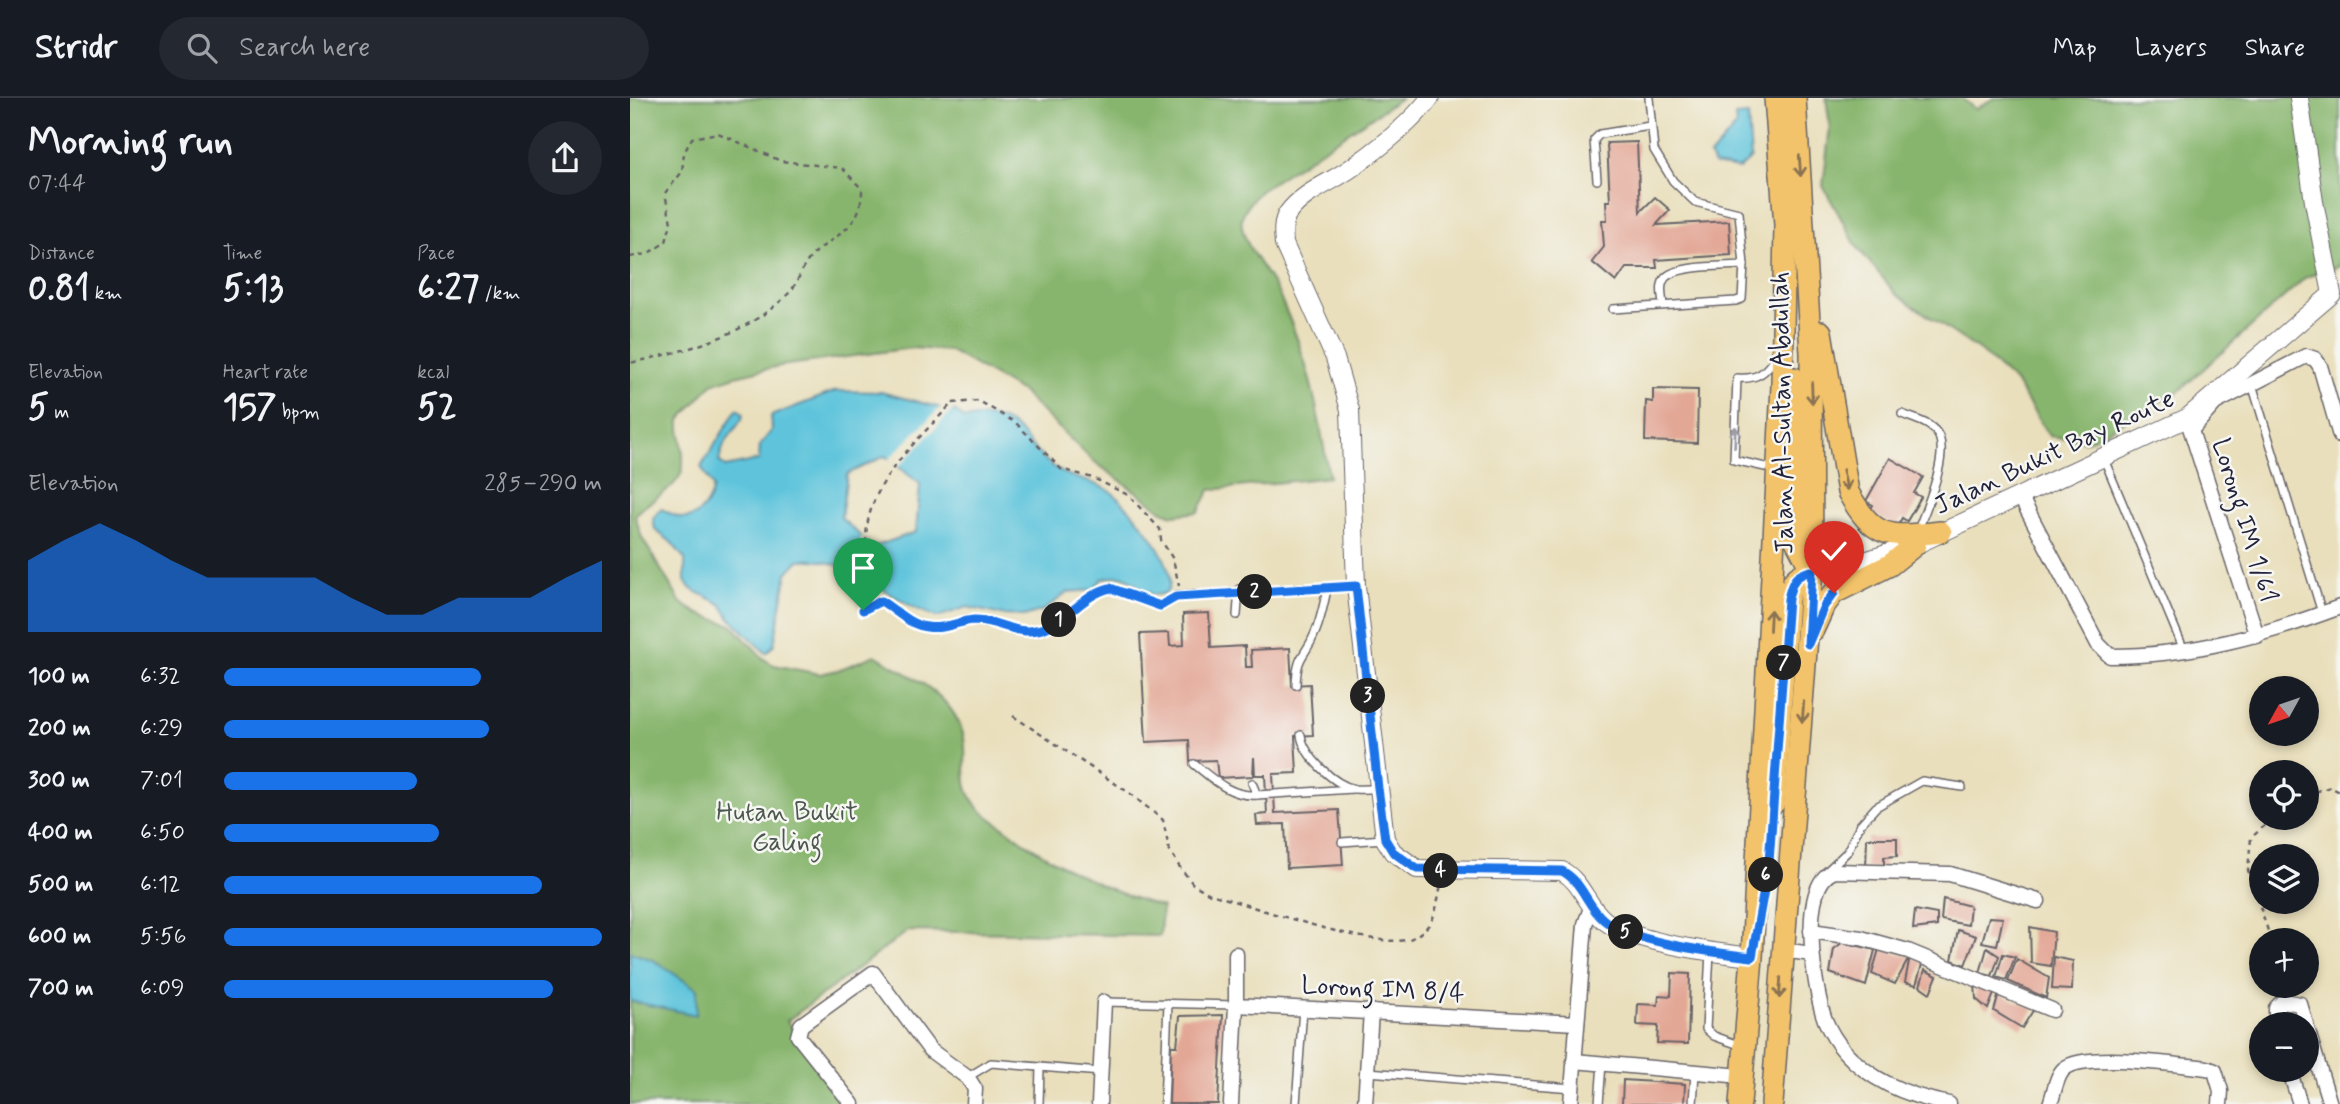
<!DOCTYPE html>
<meta charset="utf-8">
<style>
:root{--surface:#171b24;--page:#242831;--text:#f1f3f6;--muted:#9ea1a6;--line:#363941;--accent:#1a73e8}
body{margin:0;font-family:Mynerve,sans-serif;background:var(--page);color:var(--text);height:100vh;display:flex;flex-direction:column;font-size:26px;white-space:nowrap}
*{box-sizing:border-box;margin:0}
p{font-size:23px;color:var(--muted)}
.icon{flex:none;width:38px;height:38px;fill:none;stroke:currentColor;stroke-width:2;stroke-linecap:round;stroke-linejoin:round}
.map{position:relative;flex:1;overflow:hidden}
.details{display:flex;flex-direction:column;background:var(--surface);width:630px}
.details>*{flex:none}
.needle{width:46px;rotate:230deg}
.controls{position:absolute;left:1619px;top:578px;display:grid;gap:14px}
.controls a{display:grid;place-items:center;width:70px;height:70px;border-radius:50%;background:var(--surface);box-shadow:0 4px 10px #0003;font-size:35px}
.pin{position:absolute;display:grid;place-items:center;width:60px;height:60px;color:#fff;margin:-72px -30px;border-radius:50% 50% 50% 0;rotate:-45deg;box-shadow:0 0 7px #0007}
.pin .icon{rotate:45deg}
.km{position:absolute;width:35px;height:35px;margin:-18px;border-radius:50%;background:#222;color:#fff;font-size:19px;line-height:35px;text-align:center}
.round{display:grid;place-items:center;flex:none;width:74px;height:74px;border-radius:37px;background:var(--page)}
.summary{display:flex;align-items:center;justify-content:space-between;height:119px;padding:0 28px}
h1{font-size:38px;font-weight:700;line-height:52px}
.figures{display:grid;grid-template-columns:repeat(3,1fr);gap:10px;height:119px;padding:7px 28px}
.figures div{display:grid;align-content:center}
.figures b{font-size:35px;font-weight:700}
.figures small{font-size:19px;font-weight:400}
.figures p{font-size:19px}
.chart{height:196px;padding:14px 28px}
.chart p{display:flex;justify-content:space-between}
.chart svg{width:100%;height:126px;margin-top:7px;fill:var(--accent);opacity:.7}
ul{padding:0 28px;list-style:none;font-size:23px}
li{display:grid;grid-template-columns:112px 84px 1fr;align-items:center;height:52px}
li i{height:18px;border-radius:9px;background:var(--accent)}
header{display:flex;align-items:center;gap:42px;box-sizing:border-box;height:98px;padding:0 35px;background:var(--surface);border-bottom:2px solid var(--line)}
header strong{font-size:33px}
nav{display:flex;gap:38px;margin-inline-start:auto;font-size:24px}
.search{width:490px;height:63px;background:var(--page);display:flex;align-items:center;gap:18px;box-sizing:border-box;padding:0 24px;border-radius:38px;color:var(--muted);font-size:26px}
main{display:flex;flex:1;min-height:0}
.map>svg:first-child{display:block}
</style>
<header>
<strong>Stridr</strong>
<div class="search"><svg class="icon" aria-label="search" viewBox="0 0 24 24"><circle cx="10" cy="10" r="6"/><path d="M15 15l6 6"/></svg>Search here</div>
<nav><a>Map</a><a>Layers</a><a>Share</a></nav>
</header>
<main>
<section class="details">
<div class="summary"><div><h1>Morning run</h1><p>07:44</p></div><a class="round"><svg class="icon" aria-label="share" viewBox="0 0 24 24"><path d="M12 15V3M7 8l5-5 5 5M5 13v7h14v-7"/></svg></a></div>
<div class="figures">
<div><p>Distance</p><b>0.81<small> km</small></b></div>
<div><p>Time</p><b>5:13</b></div>
<div><p>Pace</p><b>6:27<small> /km</small></b></div>
</div>
<div class="figures">
<div><p>Elevation</p><b>5<small> m</small></b></div>
<div><p>Heart rate</p><b>157<small> bpm</small></b></div>
<div><p>kcal</p><b>52</b></div>
</div>
<div class="chart"><p><span>Elevation</span>285–290 m</p>
<svg viewBox="0 0 160 44" preserveAspectRatio="none"><path d="M0 44V19L10 12L20 6L30 12L40 19L50 25L60 25L70 25L80 25L90 32L100 38L110 38L120 32L130 32L140 32L150 25L160 19V44z"/></svg>
</div>
<ul>
<li><b>100 m</b>6:32<i style="width:68%"></i></li>
<li><b>200 m</b>6:29<i style="width:70%"></i></li>
<li><b>300 m</b>7:01<i style="width:51%"></i></li>
<li><b>400 m</b>6:50<i style="width:57%"></i></li>
<li><b>500 m</b>6:12<i style="width:84%"></i></li>
<li><b>600 m</b>5:56<i style="width:100%"></i></li>
<li><b>700 m</b>6:09<i style="width:87%"></i></li>
</ul>
</section>
<div class="map">
<svg width="1710" height="1006" viewBox="0 0 1710 1006">
<rect width="100%" height="100%" fill="#f6f6f2"/>
<filter id="ink" filterUnits="userSpaceOnUse"><feTurbulence type="fractalNoise" baseFrequency=".0143" numOctaves="2"/><feDisplacementMap in="SourceGraphic" scale="14" xChannelSelector="R" yChannelSelector="G"/><feConvolveMatrix kernelMatrix="1 2 1 2 8 2 1 2 1" color-interpolation-filters="sRGB"/></filter>
<filter id="wash" filterUnits="userSpaceOnUse"><feTurbulence type="fractalNoise" baseFrequency=".00686" numOctaves="4" result="noise"/><feDisplacementMap in="SourceGraphic" scale="28" xChannelSelector="R" yChannelSelector="G"/><feGaussianBlur stdDeviation="1.57" result="paint"/><feColorMatrix in="noise" values="0 0 0 0 0 0 0 0 0 0 0 0 0 0 0 0 0 1.4 0 .05"/><feComposite in="paint" operator="in"/></filter>
<g filter="url(#wash)">
<rect width="100%" height="100%" fill="#e9dfbc"/>
<!-- forest -->
<g fill="#87b56d" stroke="#546c54" stroke-width="2">
<path d="M0,0H771L631,92C622,102 609,114 612,129C617,154 639,175 650,199C679,262 688,311 699,379L580,392L568,414L543,417L533,413L462,362L392,294L320,253L282,250L150,268L105,278L82,286L50,322C49,337 54,352 53,367C52,391 18,400 5,418L12,440L51,505L69,516L102,527L134,561L144,567L190,576L208,572L245,557C279,578 321,594 333,636C339,657 330,680 341,699C348,713 363,722 376,731C424,767 474,792 532,809L530,838L278,833L157,923L221,1006H0Z"/>
<path d="M1196,0H1332L1345,11L1364,0H1710V168L1676,179L1547,295L1458,343L1419,338L1386,285L1350,253L1266,196L1227,149L1193,88L1200,28Z"/>
</g>
<!-- water -->
<g fill="#5ec4db" stroke="#40738b" stroke-width="2" fill-rule="evenodd">
<path d="M1118,17L1121,60L1109,71L1084,67L1080,58L1106,28L1105,18Z"/>
<path d="M206,293L251,294L326,314L335,321C393,309 390,349 430,373C446,382 465,383 480,393C501,409 552,468 537,494C517,505 508,481 490,478C485,478 477,480 472,481L463,492L438,494L414,512L394,518L371,517L337,509L308,519C259,505 223,457 169,462L157,475L144,547L136,555L99,519L91,506L61,491L55,483V461L41,444L25,432L23,420L31,411C38,413 46,420 53,420C70,421 80,403 83,389L71,369L107,311L113,315L112,321L94,346L89,363L95,369L129,362L130,347L142,332L141,318ZM255,358L290,386L286,434L243,449L211,420L217,376Z"/>
<path d="M0,854L23,862L67,891L66,917L0,903Z"/>
</g>
<!-- pier -->
<g fill="#e9dfbc">
<path d="M313,307L324,311L268,369L258,362Z"/>
<path d="M231,438L244,449L246,490L235,486Z"/>
</g>
<g id="blocks">
<!-- building -->
<g fill="#e3a796">
<path d="M1007,44L1010,114L1025,99L1040,112L1026,127L1099,123L1101,157L1026,162L1027,170H996L986,184L962,164L974,149L972,122H977L976,103H980L977,45Z"/>
<path d="M1023,291L1068,292L1067,345L1015,343L1016,303L1023,304Z"/>
<path d="M1260,360L1293,379L1284,395L1291,399L1277,423L1272,420L1267,429L1239,414L1243,407L1236,403Z"/>
<path d="M579,515L581,550L615,548L616,569H622L621,552L660,550L662,587L680,586L683,637L665,638L667,675L643,676L645,715L709,712L713,767L657,770L655,726L627,727L626,717L637,716L635,677H625L624,659L623,678L588,680L586,662L560,663L559,642L516,644L510,536L539,535L540,548L554,547L553,516Z"/>
<path d="M1237,740H1267V758L1254,759V771L1236,770Z"/>
<path d="M1313,801L1340,808L1338,827L1311,822Z"/>
<path d="M1285,812L1307,816V828L1283,831Z"/>
<path d="M1359,819L1373,820L1367,847L1352,844Z"/>
<path d="M1400,829L1424,834L1421,868L1401,865Z"/>
<path d="M1328,832L1346,838L1335,867L1322,862Z"/>
<path d="M1213,844L1245,852L1236,888L1200,875L1204,851Z"/>
<path d="M1357,850L1369,858L1362,878L1350,875Z"/>
<path d="M1249,851L1280,858L1293,863L1286,887L1275,884L1280,858L1265,886L1242,876Z"/>
<path d="M1373,856L1385,859L1376,882L1366,879Z"/>
<path d="M1424,859L1443,863L1442,892L1422,891Z"/>
<path d="M1387,861L1419,880L1416,900L1378,883Z"/>
<path d="M1295,872L1307,878L1300,895L1290,888Z"/>
<path d="M1042,875L1060,876L1058,946L1027,945L1028,928L1007,927L1008,906L1028,907L1029,897L1041,898Z"/>
<path d="M1345,885L1365,893L1358,911L1346,901Z"/>
<path d="M1369,895L1404,911L1392,930L1364,913Z"/>
<path d="M593,917L588,1006H539L541,948H547L550,918Z"/>
<path d="M993,982L1055,986L1054,1006H992Z"/>
</g>
</g>
</g>
<g filter="url(#ink)">
<use href="#blocks" fill-opacity="0" stroke="#686468" stroke-width="2"/>
<g fill="none" stroke-linecap="round" stroke-linejoin="round">
<!-- service casing -->
<g stroke="#686468" stroke-width="10">
<g id="service">
<path d="M1019,0L1024,52L1043,83L1065,104L1109,115L1114,167C1096,168 1049,167 1036,179C1029,186 1032,198 1033,206"/>
<path d="M967,82L964,42L970,36L1020,28"/>
<path d="M983,211L1106,203L1112,201L1114,167"/>
<path d="M1622,286L1692,515"/>
<path d="M1272,316C1284,321 1299,324 1307,335C1321,355 1296,410 1288,432"/>
<path d="M1474,361L1554,552"/>
<path d="M1144,371L1104,362L1107,280C1128,282 1136,274 1147,257"/>
<path d="M546,498L726,488"/>
<path d="M607,517L609,491"/>
<path d="M666,587C667,555 675,560 685,535C691,521 694,506 697,491"/>
<path d="M671,637C674,658 704,687 725,691C733,692 741,691 748,690"/>
<path d="M564,666C584,682 601,699 627,697L622,685"/>
<path d="M627,697L723,691"/>
<path d="M712,744L754,741"/>
<path d="M1198,772L1217,754L1230,727L1246,709L1292,683L1332,689"/>
<path d="M1080,854L1076,931L1084,938L1112,948"/>
<path d="M474,904L606,907"/>
<path d="M738,974L942,990"/>
<path d="M338,979L361,965L471,974"/>
<path d="M409,1006L410,969"/>
<path d="M534,1006L538,905"/>
<path d="M666,1006L673,910"/>
<path d="M969,1006L972,965"/>
<path d="M1063,1006L1065,974"/>
</g>
</g>
<!-- minor casing -->
<g stroke="#686468" stroke-width="17">
<g id="minor">
<path d="M1557,320L1627,538"/>
<path d="M1562,331L1585,305L1676,258L1685,261L1690,268L1710,338"/>
<path d="M1390,398L1468,546L1480,558C1560,558 1636,537 1710,509"/>
<path d="M1181,833L1231,840L1278,853L1422,912"/>
<path d="M1152,852L1182,856"/>
<path d="M606,856V907L947,925"/>
<path d="M1646,926V910L1653,903L1670,906L1676,926"/>
<path d="M1676,927L1700,1006"/>
<path d="M944,963L1112,978"/>
<path d="M1659,971L1670,1006"/>
<path d="M222,1006L168,938L171,927L243,875L300,952L338,980L345,991L344,1006"/>
<path d="M469,1006L474,904"/>
<path d="M601,1006L606,907"/>
<path d="M735,1006L741,913"/>
<path d="M941,1006L955,826L961,810"/>
<path d="M1319,1006C1282,999 1242,984 1215,954C1207,945 1200,934 1195,922C1184,893 1167,784 1205,773L1320,776L1408,803"/>
<path d="M1420,1006C1424,996 1426,978 1434,971C1454,953 1547,967 1577,970L1585,973L1591,993L1590,1006"/>
</g>
</g>
<!-- tertiary casing -->
<g stroke="#686468" stroke-width="20">
<g id="tertiary">
<path d="M800,0C780,26 751,49 724,68C703,84 674,93 658,115C652,123 653,136 654,146L705,260L720,312L726,488L755,741L763,754L787,771L932,773C952,784 956,807 974,822C1000,844 1087,855 1122,859"/>
<path d="M1182,473L1228,465L1285,447L1557,320L1702,196L1684,104L1669,0"/>
</g>
</g>
<!-- primary casing -->
<g stroke="#686468" stroke-width="24">
<g id="primary">
<path d="M1191,234L1218,394C1245,443 1260,439 1311,434"/>
<path d="M1164,280L1163,437L1181,471"/>
<path d="M1183,532L1194,508L1204,495L1260,467L1285,447"/>
<path d="M1144,705L1158,501C1162,483 1164,477 1182,473"/>
<path d="M1110,1006L1122,859L1152,288L1155,127L1145,0"/>
<path d="M1142,1006L1182,473L1181,255L1165,0"/>
</g>
</g>
<!-- path -->
<g stroke="#686468" stroke-width="2.5" stroke-dasharray="5 5" stroke-linecap="butt">
<path d="M0,159L17,156L36,144L41,125L35,95L52,74L54,55L62,40L88,35L151,63L212,70L232,91C232,129 209,134 185,155C171,167 170,183 159,195C118,237 56,253 0,265"/>
<path d="M242,505C240,485 236,465 236,445C235,385 286,345 322,305L349,303L386,325L431,371L463,380L498,397L530,431L531,442L543,461L549,488"/>
<path d="M233,512L251,503C266,512 279,527 297,529C315,532 328,523 344,522C371,522 389,541 417,529C440,519 455,496 480,490L523,508L539,505"/>
<path d="M383,618L498,694L533,722L539,751L549,768L563,786L580,796C617,806 753,855 782,840C808,826 805,811 811,787"/>
<path d="M1676,697L1700,689L1710,694"/>
<path d="M1641,842L1618,772L1621,740L1644,719"/>
</g>
<!-- service -->
<use href="#service" stroke="#fff" stroke-width="7"/>
<!-- minor -->
<use href="#minor" stroke="#fff" stroke-width="14"/>
<!-- tertiary -->
<use href="#tertiary" stroke="#fff" stroke-width="18"/>
<!-- primary -->
<use href="#primary" stroke="#f2c36a" stroke-width="21"/>
</g>
<!-- one-way arrows -->
<defs><path id="oneway-shaft" d="M-6 0H5M1.5-3L5.5 0L1.5 3" fill="none" stroke-width="1.6" stroke-linecap="round" stroke-linejoin="round" transform="scale(1.75)"/></defs>
<g stroke="#8a7252">
<use href="#oneway-shaft" transform="translate(1170 68) rotate(86)"/>
<use href="#oneway-shaft" transform="translate(1182 295) rotate(88)"/>
<use href="#oneway-shaft" transform="translate(1215 382) rotate(78)"/>
<use href="#oneway-shaft" transform="translate(1140 522) rotate(-87)"/>
<use href="#oneway-shaft" transform="translate(1173 614) rotate(94)"/>
<use href="#oneway-shaft" transform="translate(1150 890) rotate(94)"/>
</g>
<use stroke="#9c9ca7" href="#oneway-shaft" transform="translate(1105 339) rotate(-88)"/>
</g>
<g fill="none" stroke-linecap="round" stroke-linejoin="round" filter="url(#ink)">
<!-- route casing -->
<g stroke="#fff" stroke-width="14">
<path id="route" d="M233,512L251,503C266,512 279,527 297,529C315,532 328,523 344,522C371,522 389,541 417,529C440,519 455,496 480,490L530,508L546,499L726,488L748,690L755,741L763,754L787,771L932,773C953,784 956,807 974,822C1000,844 1087,855 1122,859L1139,764L1158,501C1162,483 1164,477 1182,473L1178,546L1194,508L1204,495"/>
</g>
<!-- route -->
<use href="#route" stroke="#1a73e8" stroke-width="9"/>
</g>
<g text-anchor="middle" stroke-width="5" stroke-linejoin="round" paint-order="stroke">
<!-- street labels -->
<g font-size="26" fill="#22223b" stroke="#f6f6f2">
<text transform="translate(1151 315) rotate(-91)" y="9">Jalan Al-Sultan Abdullah</text>
<text transform="translate(1424 353) rotate(-25)" y="9">Jalan Bukit Bay Route</text>
<text transform="translate(1616 422) rotate(73)" y="9">Lorong IM 1/61</text>
<text transform="translate(753 890) rotate(3)" y="9">Lorong IM 8/4</text>
</g>
<!-- park labels -->
<g font-size="26" fill="#4b574f" stroke="#f6f6f2">
<text x="157" y="722">Hutan Bukit<tspan x="157" dy="30">Galing</tspan></text>
</g>
</g>
</svg>
<div class="controls">
<a><svg class="needle" viewBox="-14 -14 28 28"><path d="M0-13l5 13h-10z" fill="#e53935"/><path d="M0 13l5-13h-10z" fill="#9ea1a6"/></svg></a>
<a><svg class="icon" aria-label="locate" viewBox="0 0 24 24"><circle cx="12" cy="12" r="6"/><path d="M12 2v4M12 18v4M2 12h4M18 12h4"/></svg></a>
<a><svg class="icon" aria-label="layers" viewBox="0 0 24 24"><path d="M12 4l9 5-9 5-9-5zM3 14l9 5 9-5"/></svg></a>
<a>+</a>
<a>−</a>
</div>
<div class="pin" style="left:233px;top:512px;background:#1e9e55"><svg class="icon" aria-label="arrive" viewBox="0 0 24 24"><path d="M6 21V4h12l-3 4 3 4H6"/></svg></div>
<div class="pin" style="left:1204px;top:495px;background:#d93025"><svg class="icon" aria-label="check" viewBox="0 0 24 24"><path d="M5 12l5 5 9-10"/></svg></div>
<b class="km" style="left:429px;top:522px">1</b>
<b class="km" style="left:625px;top:494px">2</b>
<b class="km" style="left:738px;top:598px">3</b>
<b class="km" style="left:811px;top:773px">4</b>
<b class="km" style="left:996px;top:834px">5</b>
<b class="km" style="left:1136px;top:777px">6</b>
<b class="km" style="left:1154px;top:565px">7</b>
</div>
</main>
